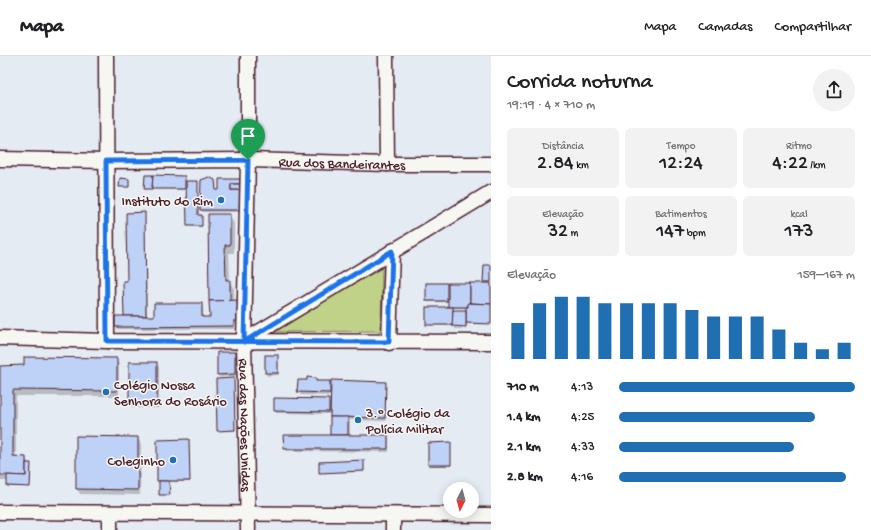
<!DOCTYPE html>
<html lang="pt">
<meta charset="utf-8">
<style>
:root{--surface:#fff;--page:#f2f2f2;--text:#202124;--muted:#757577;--line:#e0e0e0;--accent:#1f6fb2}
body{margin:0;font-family:"Gochi Hand",sans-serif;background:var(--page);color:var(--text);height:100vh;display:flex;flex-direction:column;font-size:15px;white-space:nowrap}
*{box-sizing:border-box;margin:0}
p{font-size:13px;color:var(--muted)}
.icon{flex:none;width:22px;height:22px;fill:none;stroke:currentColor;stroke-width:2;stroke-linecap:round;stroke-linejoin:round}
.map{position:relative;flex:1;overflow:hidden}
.panel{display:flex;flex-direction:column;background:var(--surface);width:380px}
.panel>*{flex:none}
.needle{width:26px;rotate:186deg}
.controls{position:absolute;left:443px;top:426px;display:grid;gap:8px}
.controls a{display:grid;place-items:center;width:36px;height:36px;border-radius:50%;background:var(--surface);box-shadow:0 2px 10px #0003;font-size:20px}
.pin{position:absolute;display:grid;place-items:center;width:34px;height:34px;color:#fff;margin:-41px -17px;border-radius:50% 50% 50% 0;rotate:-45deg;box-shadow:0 0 4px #0007}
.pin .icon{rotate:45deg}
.round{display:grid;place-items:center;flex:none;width:42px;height:42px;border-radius:21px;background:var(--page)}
.headline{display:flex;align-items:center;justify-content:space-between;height:68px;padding:0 16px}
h1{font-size:22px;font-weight:600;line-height:30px}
.stats{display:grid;grid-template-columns:repeat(3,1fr);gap:6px;height:68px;padding:4px 16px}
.stats div{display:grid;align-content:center;border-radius:6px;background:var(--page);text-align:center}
.stats b{font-size:20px;font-weight:600}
.stats small{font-size:11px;font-weight:400}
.stats p{font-size:11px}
.chart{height:112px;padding:8px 16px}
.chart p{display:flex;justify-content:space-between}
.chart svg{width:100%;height:72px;margin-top:4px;stroke:var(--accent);stroke-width:6}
ul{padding:0 16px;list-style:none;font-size:13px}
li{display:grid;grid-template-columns:64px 48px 1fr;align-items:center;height:30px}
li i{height:10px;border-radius:5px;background:var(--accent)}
header{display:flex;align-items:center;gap:24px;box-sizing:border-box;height:56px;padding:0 20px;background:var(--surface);border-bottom:1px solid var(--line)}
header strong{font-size:19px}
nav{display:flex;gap:22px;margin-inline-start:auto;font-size:14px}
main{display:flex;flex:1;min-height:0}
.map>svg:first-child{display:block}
</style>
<header>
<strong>Mapa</strong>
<nav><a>Mapa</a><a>Camadas</a><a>Compartilhar</a></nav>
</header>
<main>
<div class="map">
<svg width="491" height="474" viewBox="0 0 491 474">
<rect width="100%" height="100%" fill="#e5ebf3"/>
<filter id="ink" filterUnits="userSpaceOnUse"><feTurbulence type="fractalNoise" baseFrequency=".025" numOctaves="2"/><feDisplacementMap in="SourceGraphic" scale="8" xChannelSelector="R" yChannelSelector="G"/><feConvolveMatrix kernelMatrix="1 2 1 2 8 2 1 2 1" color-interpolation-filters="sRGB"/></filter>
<g filter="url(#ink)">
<!-- green -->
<path fill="#c0d287" stroke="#857859" d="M382,212L381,275L268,276Z"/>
<!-- shadow -->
<g fill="#0003" fill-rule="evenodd">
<path d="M185,121V126L198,127V160L202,161V171L188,170L187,134L145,133Z"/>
<path d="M214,125L216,128V135L241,130L242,156H203L201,154Z"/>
<path d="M144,158L145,160L147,261L155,260L201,248L203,251V262H211L229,159L234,167V197H229L230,226L234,233V245L241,268H235V273H118L116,270L125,261L128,226Z"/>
<path d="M491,210V268H467V270H453L427,269V268L449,252L486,228L484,225ZM453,252H467V255H453Z"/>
<path d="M447,228V246H427V245Z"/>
<path d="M454,271L467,272L466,273H455Z"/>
<path d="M234,297L236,299V321H220L218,318Z"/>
<path d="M277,300L278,302L279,319L267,320L266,317Z"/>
<path d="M116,303L119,308V340H16V401L26,402L29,408L31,409L30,431H9L8,425H0V420H8V418H0V311Z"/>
<path d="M156,307L159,311V352H133L130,348Z"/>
<path d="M315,323L317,326H329L331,330L385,327L386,329V365L349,364L350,366V380H387L389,382V396L287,395L285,392L331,380V358L276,357L275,354L328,344L331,349V340L301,339L298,335L308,325Z"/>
<path d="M234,324L235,375H219L218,374Z"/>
<path d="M138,382L141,388L140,439L80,438L77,433Z"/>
<path d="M189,384L190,426H169L170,439H160V426L158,425V385Z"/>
<path d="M451,387V410H430L429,409Z"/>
<path d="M364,406V416H320Z"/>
</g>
<!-- building -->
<g fill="#bed1f6" stroke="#4a1f2b">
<path d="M145,119H153L152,133H144Z"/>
<path d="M153,119L185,120V133H152Z"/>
<path d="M209,121L215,124L216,134H219V123H241V128H231V134H241V154H200L201,124Z"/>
<path d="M120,122L129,123V131H119Z"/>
<path d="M186,125H198V159H202V170H187Z"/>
<rect x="231" y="128" width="10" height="6"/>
<path d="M145,156L146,260H124L123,225H127L126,157Z"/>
<path d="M208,158H230V189H225L226,224H230V245H209Z"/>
<path d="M484,209H491V226H483Z"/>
<rect x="426" y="227" width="21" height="18"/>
<path d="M448,227H470V247H468V251H448Z"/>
<path d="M470,227H491V248L470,247Z"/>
<path d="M240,244V265H234V270L115,271V260H154V247H202V261H210L209,245Z"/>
<path d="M468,247L491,248V268L466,267V251H468Z"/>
<rect x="426" y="251" width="27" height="18"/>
<path d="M453,254H466V271L452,270Z"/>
<path d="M217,296H235V318L217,319Z"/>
<rect x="265" y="299" width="13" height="18"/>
<path d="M24,301L117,302V335L13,334V400L26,401V420L0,419V310L24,309Z"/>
<rect x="129" y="306" width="28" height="42"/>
<path d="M307,321L316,322V325H330V337L297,336L298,324H307Z"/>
<path d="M234,322L235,374L217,375L216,323Z"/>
<path d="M331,324L386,326L385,362L330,361Z"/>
<path d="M274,342L329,343V356L274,355Z"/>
<rect x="330" y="361" width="18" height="18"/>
<path d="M283,379H388V393H284Z"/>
<path d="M76,380L138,381V434L76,433Z"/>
<path d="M189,383L190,425H157V384Z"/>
<path d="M451,386V409H428V387Z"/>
<path d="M364,404V415L319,417V406Z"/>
<path d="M26,407H31L30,431L7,430V419L26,420Z"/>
<path d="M159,425H169L170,439H159Z"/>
</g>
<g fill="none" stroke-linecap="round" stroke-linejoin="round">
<!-- minor casing -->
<g stroke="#4a1f2b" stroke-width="17">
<g id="minor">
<path d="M106,0L107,285"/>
<path id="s1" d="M248,0V104L244,286L248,474"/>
<path d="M386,0L387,108"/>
<path id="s2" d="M0,103L106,105L248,104L387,108H491"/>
<path d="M0,282L107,285L491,286"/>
<path d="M244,285L491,136"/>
<path d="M389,287L392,195"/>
<path d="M0,456L491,459"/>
<path d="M393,459V474"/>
<path d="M110,474V458"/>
</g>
</g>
<!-- minor -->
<use href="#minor" stroke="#f6f6f2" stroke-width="14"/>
</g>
</g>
<g fill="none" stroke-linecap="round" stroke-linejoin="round" filter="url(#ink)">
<!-- route casing -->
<g stroke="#fff" stroke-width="8">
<path id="route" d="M248,104L106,105L107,285L389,286L392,195L244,286L248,104"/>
</g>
<!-- route -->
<use href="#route" stroke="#1a73e8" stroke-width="5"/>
</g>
<!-- markers -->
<g fill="#1f6fb2" stroke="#f6f6f2" stroke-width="1.5">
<circle cx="221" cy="144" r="4"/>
<circle cx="106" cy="336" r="4"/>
<circle cx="358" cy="364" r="4"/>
<circle cx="173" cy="404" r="4"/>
</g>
<g text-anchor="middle" stroke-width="3" stroke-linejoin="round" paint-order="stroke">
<!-- street labels -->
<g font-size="14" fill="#4a1f2b" stroke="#f6f6f2">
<text dy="5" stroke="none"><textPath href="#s2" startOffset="342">Rua dos Bandeirantes</textPath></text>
<text dy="5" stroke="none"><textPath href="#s1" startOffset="369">Rua das Nações Unidas</textPath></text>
</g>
<!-- poi labels -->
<g font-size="14" fill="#4a1f2b" stroke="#f6f6f2" text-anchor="end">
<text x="213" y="149">Instituto do Rim</text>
<text x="114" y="333" text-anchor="start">Colégio Nossa<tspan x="114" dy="16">Senhora do Rosário</tspan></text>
<text x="366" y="361" text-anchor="start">3.º Colégio da<tspan x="366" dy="16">Polícia Militar</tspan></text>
<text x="165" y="409">Coleginho</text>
</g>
</g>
</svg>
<div class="controls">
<a><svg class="needle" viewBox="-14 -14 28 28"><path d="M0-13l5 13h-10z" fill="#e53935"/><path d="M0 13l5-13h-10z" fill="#757577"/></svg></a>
</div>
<div class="pin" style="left:248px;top:104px;background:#1e9e55"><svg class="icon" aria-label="arrive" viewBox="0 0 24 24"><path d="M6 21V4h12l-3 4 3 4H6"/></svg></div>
</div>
<section class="panel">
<div class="headline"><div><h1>Corrida noturna</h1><p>19:19 · 4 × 710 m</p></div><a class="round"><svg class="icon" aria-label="share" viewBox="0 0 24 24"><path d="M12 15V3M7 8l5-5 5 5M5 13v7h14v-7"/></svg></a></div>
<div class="stats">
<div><p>Distância</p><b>2.84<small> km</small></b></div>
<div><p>Tempo</p><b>12:24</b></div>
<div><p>Ritmo</p><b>4:22<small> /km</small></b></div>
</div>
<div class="stats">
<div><p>Elevação</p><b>32<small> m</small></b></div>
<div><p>Batimentos</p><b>147<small> bpm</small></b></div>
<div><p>kcal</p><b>173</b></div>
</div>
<div class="chart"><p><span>Elevação</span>159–167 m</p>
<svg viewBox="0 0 160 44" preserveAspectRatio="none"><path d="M5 44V22M15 44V10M25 44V6M35 44V6M45 44V10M55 44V10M65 44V10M75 44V10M85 44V14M95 44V18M105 44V18M115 44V18M125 44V26M135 44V34M145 44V38M155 44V34"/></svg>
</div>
<ul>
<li><b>710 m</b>4:13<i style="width:100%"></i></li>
<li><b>1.4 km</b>4:25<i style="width:83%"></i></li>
<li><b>2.1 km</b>4:33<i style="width:74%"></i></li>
<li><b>2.8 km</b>4:16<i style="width:96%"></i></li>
</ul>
</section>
</main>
